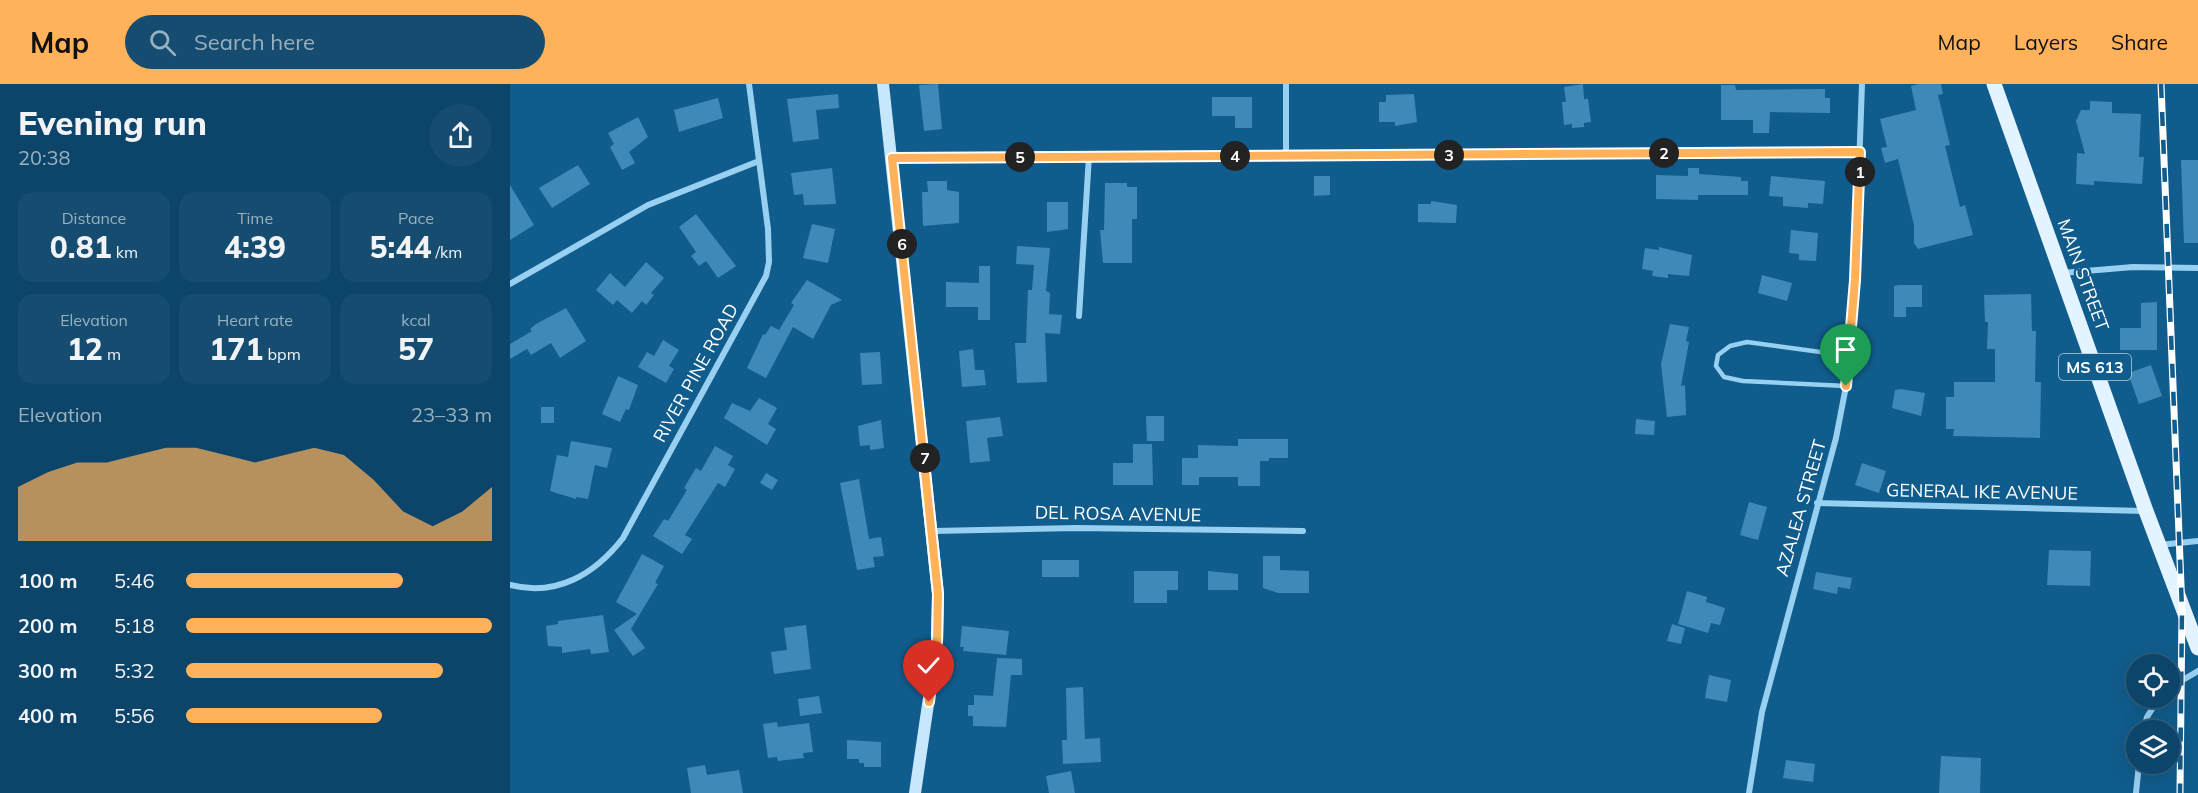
<!DOCTYPE html>
<meta charset="utf-8">
<style>
:root{--surface:#0c4569;--page:#154c6f;--text:#f1f3f6;--muted:#9ab1c0;--line:#2c5d7d;--accent:#ffb259}
body{margin:0;font-family:Mulish,sans-serif;background:var(--page);color:var(--text);height:100vh;display:flex;flex-direction:column;font-size:22px;white-space:nowrap}
*{box-sizing:border-box;margin:0}
p{font-size:20px;color:var(--muted)}
.icon{flex:none;width:33px;height:33px;fill:none;stroke:currentColor;stroke-width:2;stroke-linecap:round;stroke-linejoin:round}
.map{position:relative;flex:1;overflow:hidden}
.side{display:flex;flex-direction:column;background:var(--surface);width:510px}
.side>*{flex:none}
.tools{position:absolute;left:1616px;top:570px;display:grid;gap:12px}
.tools a{display:grid;place-items:center;width:54px;height:54px;border-radius:50%;background:var(--surface);box-shadow:0 6px 24px #0002,0 0 0 2px var(--line);font-size:30px}
.pin{position:absolute;display:grid;place-items:center;width:51px;height:51px;color:#fff;margin:-62px -26px;border-radius:50% 50% 50% 0;rotate:-45deg;box-shadow:0 0 6px #0007}
.pin .icon{rotate:45deg}
.km{position:absolute;width:30px;height:30px;margin:-15px;border-radius:50%;background:#222;color:#fff;font-size:16px;line-height:30px;text-align:center}
.round{display:grid;place-items:center;flex:none;width:63px;height:63px;border-radius:32px;background:var(--page)}
.headline{display:flex;align-items:center;justify-content:space-between;height:102px;padding:0 18px}
h1{font-size:33px;font-weight:800;line-height:45px}
.metrics{display:grid;grid-template-columns:repeat(3,1fr);gap:9px;height:102px;padding:6px 18px}
.metrics div{display:grid;align-content:center;border-radius:15px;background:var(--page);text-align:center}
.metrics b{font-size:30px;font-weight:800}
.metrics small{font-size:16px;font-weight:400}
.metrics p{font-size:16px}
.chart{height:168px;padding:12px 18px}
.chart p{display:flex;justify-content:space-between}
.chart svg{width:100%;height:108px;margin-top:6px;fill:var(--accent);opacity:.7}
ul{padding:0 18px;list-style:none;font-size:20px}
li{display:grid;grid-template-columns:96px 72px 1fr;align-items:center;height:45px}
li i{height:15px;border-radius:8px;background:var(--accent)}
header{display:flex;align-items:center;gap:36px;box-sizing:border-box;height:84px;padding:0 30px;background:var(--accent);color:#111}
header strong{font-size:28px}
nav{display:flex;gap:33px;margin-inline-start:auto;font-size:21px}
.search{width:420px;height:54px;background:var(--page);display:flex;align-items:center;gap:15px;box-sizing:border-box;padding:0 21px;border-radius:33px;color:var(--muted);font-size:22px}
main{display:flex;flex:1;min-height:0}
.map>svg:first-child{display:block}
</style>
<header>
<strong>Map</strong>
<div class="search"><svg class="icon" aria-label="search" viewBox="0 0 24 24"><circle cx="10" cy="10" r="6"/><path d="M15 15l6 6"/></svg>Search here</div>
<nav><a>Map</a><a>Layers</a><a>Share</a></nav>
</header>
<main>
<section class="side">
<div class="headline"><div><h1>Evening run</h1><p>20:38</p></div><a class="round"><svg class="icon" aria-label="share" viewBox="0 0 24 24"><path d="M12 15V3M7 8l5-5 5 5M5 13v7h14v-7"/></svg></a></div>
<div class="metrics">
<div><p>Distance</p><b>0.81<small> km</small></b></div>
<div><p>Time</p><b>4:39</b></div>
<div><p>Pace</p><b>5:44<small> /km</small></b></div>
</div>
<div class="metrics">
<div><p>Elevation</p><b>12<small> m</small></b></div>
<div><p>Heart rate</p><b>171<small> bpm</small></b></div>
<div><p>kcal</p><b>57</b></div>
</div>
<div class="chart"><p><span>Elevation</span>23–33 m</p>
<svg viewBox="0 0 160 44" preserveAspectRatio="none"><path d="M0 44V22L10 16L20 12L30 12L40 9L50 6L60 6L70 9L80 12L90 9L100 6L110 9L120 19L130 32L140 38L150 32L160 22V44z"/></svg>
</div>
<ul>
<li><b>100 m</b>5:46<i style="width:71%"></i></li>
<li><b>200 m</b>5:18<i style="width:100%"></i></li>
<li><b>300 m</b>5:32<i style="width:84%"></i></li>
<li><b>400 m</b>5:56<i style="width:64%"></i></li>
</ul>
</section>
<div class="map">
<svg width="1688" height="709" viewBox="0 0 1688 709">
<rect width="100%" height="100%" fill="#105c8c"/>
<!-- building -->
<g fill="#3e89b8">
<path d="M428,0L432,45L414,47L409,1Z"/>
<path d="M1073,0L1074,15H1078L1081,38L1074,39V43L1062,44V40L1054,41L1052,18H1056L1054,3Z"/>
<path d="M1408,0H1431L1433,10L1428,11L1440,61L1435,62L1450,123L1455,121L1463,151L1408,165L1404,159V141L1388,75L1375,79L1371,64L1377,63L1370,35L1406,26L1401,2Z"/>
<path d="M1211,1H1225L1226,6L1315,5V14H1320V29L1260,28L1259,49H1243V36H1211Z"/>
<path d="M328,10L329,24L306,26L309,55L283,58L277,15Z"/>
<path d="M904,10L907,38L885,42V38H869V18H876V11Z"/>
<path d="M702,13H742V44H725V32H702Z"/>
<path d="M208,14L213,34L169,48L164,26Z"/>
<path d="M1580,17L1602,18V29L1631,30L1629,73H1634L1632,100L1584,97V101L1566,100L1567,69L1575,70L1566,37L1571,26H1580Z"/>
<path d="M128,33L138,53L119,68L125,79L112,86L100,63L104,60L98,49Z"/>
<path d="M1671,76H1688V159H1674Z"/>
<path d="M68,81L80,100L42,124L29,104Z"/>
<path d="M322,84L326,120L294,121L293,110L284,111L281,89Z"/>
<path d="M1178,84H1189V90L1231,93V97H1238V111H1188V116L1146,115V91L1178,92Z"/>
<path d="M804,92H820V111L804,112Z"/>
<path d="M1261,92L1315,97L1313,120L1298,119V124L1273,122V113L1259,112Z"/>
<path d="M417,97H437V106L449,108V139L413,142L412,108H418Z"/>
<path d="M595,99H617V103H627V135H622V179H593L590,146H594Z"/>
<path d="M0,101L24,141L0,156Z"/>
<path d="M921,117L947,121L946,139L908,138V120H921Z"/>
<path d="M537,118H558V145L537,148Z"/>
<path d="M186,130L226,182L208,194L196,177L189,182L181,172L186,168L169,143Z"/>
<path d="M302,140L325,145L318,179L293,174Z"/>
<path d="M1281,146L1308,149L1306,177L1289,176V170L1279,169Z"/>
<path d="M507,162L540,164L536,207L540,209L539,230L552,231L550,250L535,249L537,298L507,299L505,259H516L518,206H522L524,181L506,180Z"/>
<path d="M1149,163L1182,171L1179,192L1158,190V194L1142,192L1143,187L1132,185L1135,164L1149,166Z"/>
<path d="M136,178L154,194L141,209L144,211L136,221L132,217L122,229L107,216L103,221L86,206L100,189L115,203Z"/>
<path d="M469,182H480V236H468V223H436V198L469,199Z"/>
<path d="M1252,191L1282,199L1277,217L1248,209Z"/>
<path d="M297,196L332,216L321,221L303,255L283,243L256,294L237,284L253,250L255,251L261,242L269,246L284,221L281,219Z"/>
<path d="M1389,201H1412V223H1396V233H1384V202Z"/>
<path d="M1521,210L1522,247H1526L1525,298H1531L1530,354L1443,352L1444,345H1436V313H1444V298H1485V265H1477L1478,238H1475L1474,211Z"/>
<path d="M1647,218V266H1610V244H1631V219Z"/>
<path d="M56,224L76,257L50,274L41,259L21,271L17,265L0,275V260L22,247L20,245L26,240Z"/>
<path d="M1160,240L1179,243L1176,257L1179,258L1171,302L1175,301L1176,331L1157,333L1151,280Z"/>
<path d="M153,256L169,266L159,282L164,285L156,299L128,283L137,268L144,272Z"/>
<path d="M463,265L465,286H474L476,301L452,303L449,267Z"/>
<path d="M370,268L372,300L352,301L350,269Z"/>
<path d="M1641,281L1652,312L1629,320L1618,289Z"/>
<path d="M108,292L128,301L119,326L116,325L110,338L92,330Z"/>
<path d="M1391,305L1415,309L1411,332L1382,324L1385,306Z"/>
<path d="M249,314L267,324L258,340L266,345L257,361L214,334L222,319L240,327Z"/>
<rect x="31" y="323" width="13" height="16"/>
<path d="M636,332H654V357H637Z"/>
<path d="M490,333L493,352L477,354L480,377L460,379L456,337Z"/>
<path d="M1126,335L1145,337L1144,351L1125,350Z"/>
<path d="M371,336L374,364L360,366V361L350,362L348,342Z"/>
<path d="M728,355H778V374H759V377H750V402H728V393H689V401H672V374H688V361L728,362Z"/>
<path d="M61,357L102,364L97,384L85,381L78,415L66,413V415L40,407L47,371L58,373Z"/>
<path d="M623,360H642L643,401H603V379H623Z"/>
<path d="M205,362L223,372L218,381L225,385L215,403L208,399L175,451L182,455L172,470L143,452L154,435L158,437L177,406L174,404L186,384L191,387Z"/>
<path d="M1352,379L1376,387L1369,409L1345,401Z"/>
<path d="M256,389L268,396L262,406L250,399Z"/>
<path d="M349,395L359,455L371,453L374,472L363,473L365,483L347,486L330,399Z"/>
<path d="M1239,418L1257,423L1248,456L1230,451Z"/>
<path d="M1539,466L1581,467L1580,502L1537,501Z"/>
<path d="M132,470L154,482L145,499L148,500L121,545L135,564L123,572L104,546L127,530L106,518Z"/>
<path d="M753,472H770V486L799,487V509H768L753,504Z"/>
<rect x="532" y="476" width="37" height="17"/>
<path d="M624,487H668V506H657V519H624Z"/>
<path d="M698,487L728,490V506H698Z"/>
<path d="M1306,488L1342,494L1340,505L1328,503L1327,510L1303,505Z"/>
<path d="M1177,507L1197,513L1196,518L1215,524L1210,541L1201,539L1198,549L1168,540Z"/>
<path d="M93,531L99,568L81,570L80,565L52,569V563L38,562L36,542L48,540V537Z"/>
<path d="M1162,540L1175,544L1171,560L1157,557Z"/>
<path d="M296,541L301,585L264,590L261,568L277,566L274,544Z"/>
<path d="M452,542L499,547L496,571L453,567L454,563H450Z"/>
<path d="M487,574L512,575V591H501L496,643L463,642V632H458V621H464V611L483,612Z"/>
<path d="M1199,591L1221,596L1217,618L1195,614Z"/>
<path d="M573,603L575,655L590,654L591,678L553,680L552,656H557L556,604Z"/>
<path d="M309,612L312,629L290,632L288,615Z"/>
<path d="M267,638L268,643L299,639L303,668L293,669L294,674L268,677L267,673L258,674L253,640Z"/>
<path d="M337,656L371,658V683H354V679H349V675H337Z"/>
<path d="M1431,672L1471,674L1470,709H1429Z"/>
<path d="M1276,676L1305,680L1303,698L1273,694Z"/>
<path d="M195,681L197,691L229,686L233,709H181L177,684Z"/>
<path d="M561,687L565,709H539L536,692Z"/>
</g>
<g fill="none" stroke-linecap="round" stroke-linejoin="round">
<!-- lane -->
<path stroke="#98d0f2" stroke-width="4.5" d="M1336,302L1233,297L1214,293L1206,282L1208,271L1220,262L1237,258L1340,272"/>
<!-- street -->
<g stroke="#98d0f2" stroke-width="6">
<path d="M776,0V72"/>
<path d="M382,74L1350,68"/>
<path d="M1552,189L1623,183L1688,184"/>
<path d="M0,200L138,121L249,77"/>
<path d="M569,232L579,72"/>
<path d="M1307,419L1634,427"/>
<path d="M423,447L566,444L793,447"/>
<path d="M1649,461L1688,457"/>
<path d="M0,501C47,513 85,490 113,454L256,192L259,178L258,145L239,0"/>
<path d="M1659,604L1688,587"/>
<path d="M1634,646L1637,633L1649,614"/>
<path d="M1239,709L1252,628L1326,354L1337,297L1345,196L1352,0"/>
<path d="M1626,709L1629,680"/>
</g>
<!-- secondary -->
<path stroke="#c6e7fc" stroke-width="12" d="M373,0L428,510L427,559L405,709"/>
<!-- primary -->
<path stroke="#e3f3ff" stroke-width="15" d="M1484,0L1636,427L1688,564"/>
<!-- rail casing -->
<g stroke="#fff" stroke-width="7">
<path id="rail" d="M1651,0L1672,526L1670,709"/>
</g>
<!-- rail -->
<use href="#rail" stroke="#105c8c" stroke-width="4.5" stroke-dasharray="14" stroke-linecap="butt"/>
</g>
<g fill="none" stroke-linecap="round" stroke-linejoin="round">
<!-- route casing -->
<g stroke="#fff" stroke-width="12">
<path id="route" d="M419,618L427,559L428,510L382,74L1350,68L1345,196L1336,302"/>
</g>
<!-- route -->
<use href="#route" stroke="#ffb259" stroke-width="8"/>
</g>
<g text-anchor="middle" stroke-width="4.5" stroke-linejoin="round" paint-order="stroke">
<!-- shield labels -->
<rect fill="#105c8c" stroke="#b7cedc" stroke-width="1.5" x="1549" y="270" width="72" height="26" rx="4.5"/>
<g font-size="16" font-weight="bold" fill="#fff">
<text x="1585" y="289">MS 613</text>
</g>
<!-- street labels -->
<g font-size="18" fill="#fff" stroke="#105c8c">
<text transform="translate(1573 191) rotate(70)" y="6">MAIN STREET</text>
<text transform="translate(186 289) rotate(-61)" y="6">RIVER PINE ROAD</text>
<text transform="translate(1472 408) rotate(1)" y="6">GENERAL IKE AVENUE</text>
<text transform="translate(1291 424) rotate(-74)" y="6">AZALEA STREET</text>
<text transform="translate(608 430) rotate(1)" y="6">DEL ROSA AVENUE</text>
</g>
</g>
</svg>
<div class="tools">
<a><svg class="icon" aria-label="locate" viewBox="0 0 24 24"><circle cx="12" cy="12" r="6"/><path d="M12 2v4M12 18v4M2 12h4M18 12h4"/></svg></a>
<a><svg class="icon" aria-label="layers" viewBox="0 0 24 24"><path d="M12 4l9 5-9 5-9-5zM3 14l9 5 9-5"/></svg></a>
</div>
<div class="pin" style="left:1336px;top:302px;background:#1e9e55"><svg class="icon" aria-label="arrive" viewBox="0 0 24 24"><path d="M6 21V4h12l-3 4 3 4H6"/></svg></div>
<div class="pin" style="left:419px;top:618px;background:#d93025"><svg class="icon" aria-label="check" viewBox="0 0 24 24"><path d="M5 12l5 5 9-10"/></svg></div>
<b class="km" style="left:1350px;top:88px">1</b>
<b class="km" style="left:1154px;top:69px">2</b>
<b class="km" style="left:939px;top:71px">3</b>
<b class="km" style="left:725px;top:72px">4</b>
<b class="km" style="left:510px;top:73px">5</b>
<b class="km" style="left:392px;top:160px">6</b>
<b class="km" style="left:415px;top:374px">7</b>
</div>
</main>
